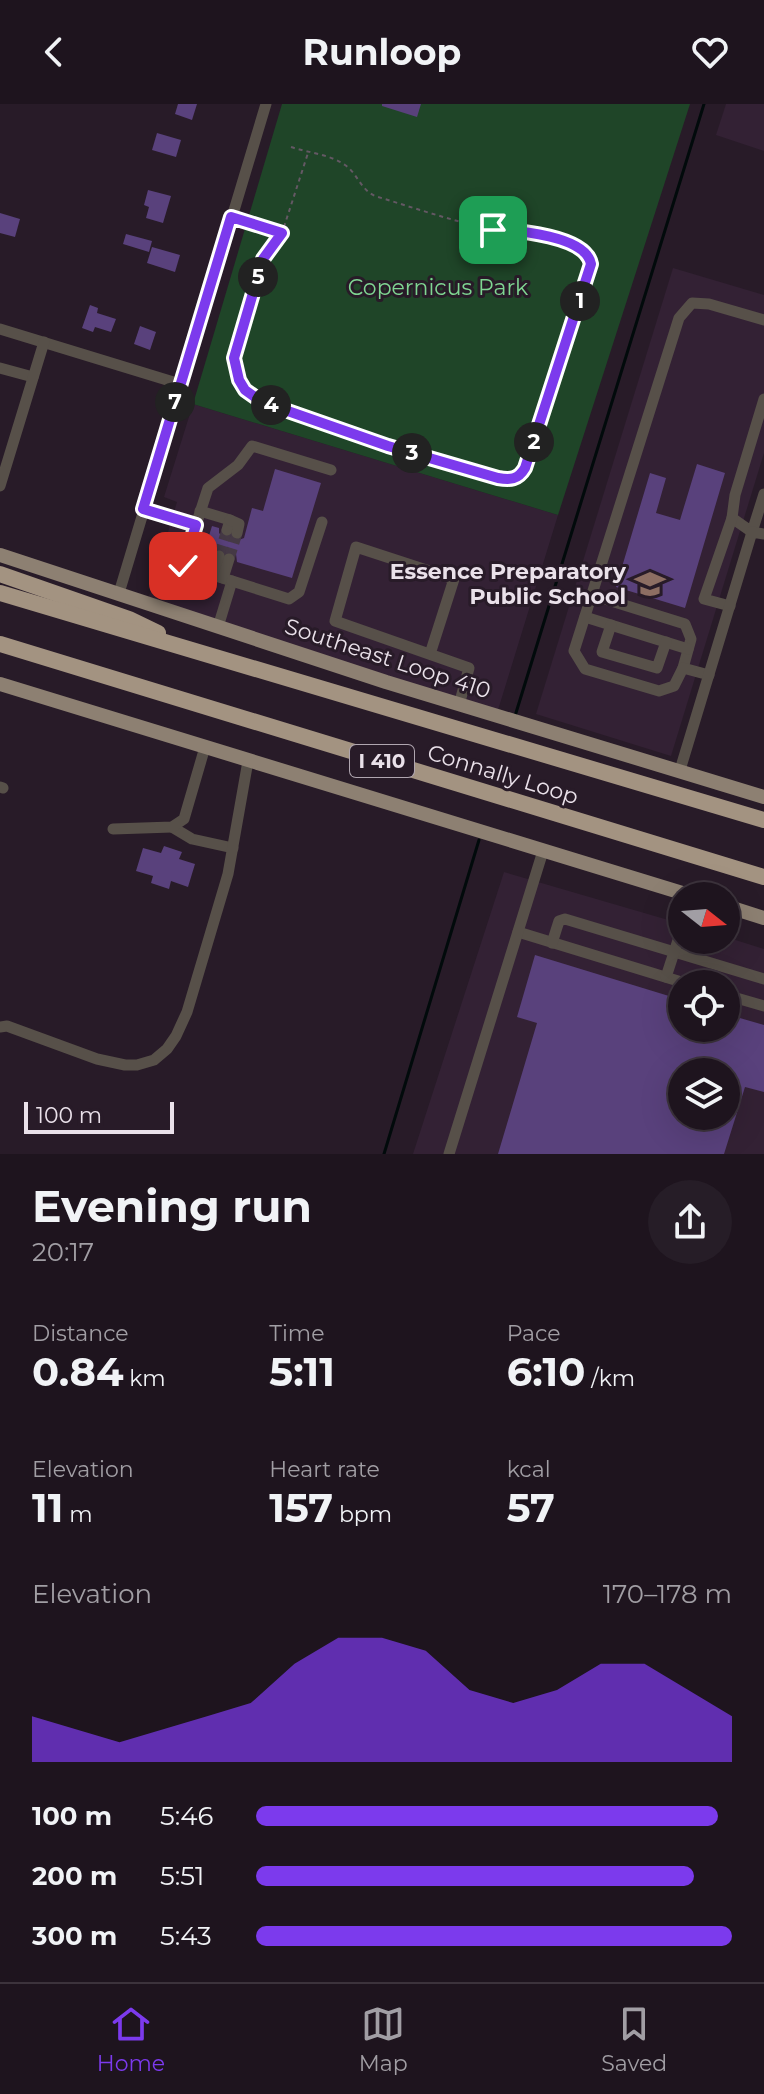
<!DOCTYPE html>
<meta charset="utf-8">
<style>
:root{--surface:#1e141e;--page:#261d27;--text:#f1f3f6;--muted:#a19ea4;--line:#3c333c;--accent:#7c3aed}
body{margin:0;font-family:Montserrat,sans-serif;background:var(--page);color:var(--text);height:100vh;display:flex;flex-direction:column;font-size:30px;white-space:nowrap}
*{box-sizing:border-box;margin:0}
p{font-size:26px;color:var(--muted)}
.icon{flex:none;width:44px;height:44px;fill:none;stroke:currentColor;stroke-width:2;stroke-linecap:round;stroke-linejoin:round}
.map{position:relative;height:1050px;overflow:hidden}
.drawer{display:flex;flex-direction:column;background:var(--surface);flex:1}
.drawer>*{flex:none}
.needle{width:52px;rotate:107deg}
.tools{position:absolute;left:668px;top:778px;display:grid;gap:16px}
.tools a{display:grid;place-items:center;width:72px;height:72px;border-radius:50%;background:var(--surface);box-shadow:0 8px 32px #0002,0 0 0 2px var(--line);font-size:40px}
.scale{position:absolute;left:24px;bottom:20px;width:150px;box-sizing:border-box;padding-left:8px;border:4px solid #eae1ea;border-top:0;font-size:22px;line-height:28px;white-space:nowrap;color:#eae1ea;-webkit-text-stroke:6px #281b28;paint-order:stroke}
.pin{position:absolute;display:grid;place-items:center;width:68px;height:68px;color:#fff;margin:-34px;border-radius:16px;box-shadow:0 4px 12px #0006}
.km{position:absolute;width:40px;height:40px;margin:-20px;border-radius:50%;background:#222;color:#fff;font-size:22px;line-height:40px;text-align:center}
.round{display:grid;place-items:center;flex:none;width:84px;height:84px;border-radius:42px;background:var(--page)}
.headline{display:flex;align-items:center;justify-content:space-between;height:136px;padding:0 32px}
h1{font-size:44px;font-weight:700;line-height:60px}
.stats{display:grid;grid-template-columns:repeat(3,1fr);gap:12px;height:136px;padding:8px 32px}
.stats div{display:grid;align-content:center}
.stats b{font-size:40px;font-weight:700}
.stats small{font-size:22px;font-weight:400}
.stats p{font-size:22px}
.chart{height:224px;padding:16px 32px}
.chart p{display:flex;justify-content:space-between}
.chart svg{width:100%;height:144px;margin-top:8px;fill:var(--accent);opacity:.7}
ul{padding:0 32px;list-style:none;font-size:26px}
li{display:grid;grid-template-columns:128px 96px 1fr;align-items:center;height:60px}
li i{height:20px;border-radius:10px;background:var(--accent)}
header{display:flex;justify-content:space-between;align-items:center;height:104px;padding:0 32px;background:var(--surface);font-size:36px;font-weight:700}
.tabs{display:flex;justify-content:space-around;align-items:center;height:112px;border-top:2px solid var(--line);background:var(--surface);font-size:22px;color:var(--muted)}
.tabs a{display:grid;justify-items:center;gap:4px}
.tabs .current{color:var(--accent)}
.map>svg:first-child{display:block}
</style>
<header><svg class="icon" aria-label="back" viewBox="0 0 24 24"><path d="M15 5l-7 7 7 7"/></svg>Runloop<svg class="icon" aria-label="heart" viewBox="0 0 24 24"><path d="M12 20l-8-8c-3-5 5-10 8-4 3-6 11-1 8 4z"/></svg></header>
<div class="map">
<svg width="764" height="1050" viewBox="0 0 764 1050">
<rect width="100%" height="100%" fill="#281b28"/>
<!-- built -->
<g fill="#332134" fill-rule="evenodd">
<path d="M726,0H764V47L716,31Z"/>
<path d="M673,164L764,191V349L671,652L536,610Z"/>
<path d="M193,300L558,411L498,606L147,499L177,398L164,393Z"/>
<path d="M504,768L682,820V836H726V833L764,845V1050H413ZM682,880H726V924H682ZM682,968H726V1012H682Z"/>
</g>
<!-- green -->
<path fill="#1f4528" d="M282,0H690L558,411L193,300Z"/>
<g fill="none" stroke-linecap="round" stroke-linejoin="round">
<!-- stream -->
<g stroke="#010a0b" stroke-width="3">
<path d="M515,612L704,0"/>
<path d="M384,1050L479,736"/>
</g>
</g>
<!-- building -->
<g fill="#59417c" fill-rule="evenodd">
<path d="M178,0H197L192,16L175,10Z"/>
<path d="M382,0H421L417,13L382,2Z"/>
<path d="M157,29L181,36L176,53L152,46Z"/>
<path d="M148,86L171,92L163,119L146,114L149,103L144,101Z"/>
<path d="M0,109L20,115L15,133L0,129Z"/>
<path d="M126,130L152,137L149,148L123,140Z"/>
<path d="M152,143L180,151L175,168L147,159Z"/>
<path d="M90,201L98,204L97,209L116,215L111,228L95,223L93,228L82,224Z"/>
<path d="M140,222L156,228L150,246L134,240Z"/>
<path d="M697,360L725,369L685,504L616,483L650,369L666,374L656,409L680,416Z"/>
<path d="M275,365L321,379L292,474L237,458L236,450L231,447L218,444L211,450L204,448L212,422L219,424V429L224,434L236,437L244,434L252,404L263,407Z"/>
<path d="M164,742L182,748L179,755L195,760L188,783L171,777L169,785L151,779L153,772L136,767L143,744L161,749Z"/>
<path d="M535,851L682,896V924H726V910L764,921V988L745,983L724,1050H498L537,919L517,913ZM682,968H726V1012H682Z"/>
</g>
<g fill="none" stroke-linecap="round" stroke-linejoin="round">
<!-- minor-tunnel -->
<g stroke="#453945" stroke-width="11" stroke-dasharray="11 5.5" stroke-linecap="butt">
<path d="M219,452L227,426"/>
<path d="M229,455L237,429"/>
</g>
<!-- path -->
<g stroke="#645864" stroke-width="2" stroke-dasharray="4 4" stroke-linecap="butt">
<path d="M291,43C309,49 329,50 345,61C358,70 360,85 375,92C411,103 447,115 484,124C511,131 571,127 590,153V168L525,364C518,376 511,376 498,374L388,342L262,298C241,285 231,268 235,243L263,155L282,129L308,49"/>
<path d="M241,116L281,128"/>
</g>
<!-- minor -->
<g stroke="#575049" stroke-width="11">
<path d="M0,225L180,280"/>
<path d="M0,264L33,273"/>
<path d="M0,382L44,238"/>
<path d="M143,405L196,421L183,462L232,477L218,523"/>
<path d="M200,407L230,416L227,426"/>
<path d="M732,414L752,428L764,390"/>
<path d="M230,416L239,420L237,429"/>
<path d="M196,421L208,384L238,361L252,342L331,366"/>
<path d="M213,471L219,452"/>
<path d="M223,474L229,455"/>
<path d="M232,477L289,495L299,488L322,418"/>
<path d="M119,489L266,0"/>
<path d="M592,491L685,520L691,535L683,564"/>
<path d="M730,502L704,495L732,414L735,391L764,295"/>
<path d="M585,513L688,545"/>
<path d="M611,521L602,548L657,564L666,538"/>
<path d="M430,550L454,475L356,443L335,517L469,564L459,601"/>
<path d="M709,571L683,564L674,582L659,587L585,565L574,547L679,214L692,199L709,200L764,216"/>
<path d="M680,666L752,428L764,430"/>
<path d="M0,683L3,684"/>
<path d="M172,723L192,735L233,744"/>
<path d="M113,725L172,723L184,715L205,643"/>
<path d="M518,828L688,880"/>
<path d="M552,839L559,817L565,815L764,875"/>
<path d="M666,873L682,824"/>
<path d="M726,891L764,902"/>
<path d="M0,923L7,922L97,955L125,961H137L154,956L167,945L176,932L187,908L228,770L248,657"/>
<path d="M449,1050L543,747"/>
</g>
<!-- major -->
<g stroke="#8d8072" stroke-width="14">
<path d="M0,451L386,578L764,693"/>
<path d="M0,580L692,792"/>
<path d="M726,802L764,814"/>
</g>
<!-- highway -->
<g stroke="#a39381" stroke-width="16">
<path d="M0,470L129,515L158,529"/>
<path d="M0,489L764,716"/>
<path d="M0,540L764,773"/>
</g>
</g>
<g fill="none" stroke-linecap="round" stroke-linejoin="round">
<!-- route casing -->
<g stroke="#fff" stroke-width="16">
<path id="route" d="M183,462L196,421L143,405L231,113L282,129L263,155L234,254L239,276L245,286L262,298L388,342L498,374C510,376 518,376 525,364L591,160C586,132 517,126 493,126"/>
</g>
<!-- route -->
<use href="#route" stroke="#7c3aed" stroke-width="10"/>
</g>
<!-- icons -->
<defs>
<g id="school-bare" transform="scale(2.4)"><path d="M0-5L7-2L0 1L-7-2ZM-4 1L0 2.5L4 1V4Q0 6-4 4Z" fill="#8d6e63" stroke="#281b28" stroke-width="2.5" paint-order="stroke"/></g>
</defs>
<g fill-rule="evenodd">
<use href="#school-bare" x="650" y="480"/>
</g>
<g text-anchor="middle" stroke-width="6" stroke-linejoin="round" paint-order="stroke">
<!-- shield labels -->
<rect fill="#281b28" stroke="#b0a6b0" stroke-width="2" x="350" y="641" width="64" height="32" rx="6"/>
<g font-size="20" font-weight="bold" fill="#eae1ea">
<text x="382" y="664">I 410</text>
</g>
<!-- park labels -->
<g font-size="22" fill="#7fd692" stroke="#281b28">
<text x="438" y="191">Copernicus Park</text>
</g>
<!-- poi labels -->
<g font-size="22" font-weight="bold" fill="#eae1ea" stroke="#281b28" text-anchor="end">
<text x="626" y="475">Essence Preparatory<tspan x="626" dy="25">Public School</tspan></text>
</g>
<!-- street labels -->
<g font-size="22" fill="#eae1ea" stroke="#281b28">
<text transform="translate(388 554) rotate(18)" y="8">Southeast Loop 410</text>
<text transform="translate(503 670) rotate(17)" y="8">Connally Loop</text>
</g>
</g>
</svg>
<div class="tools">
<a><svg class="needle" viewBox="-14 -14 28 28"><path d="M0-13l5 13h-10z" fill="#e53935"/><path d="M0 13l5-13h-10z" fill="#a19ea4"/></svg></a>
<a><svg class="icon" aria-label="locate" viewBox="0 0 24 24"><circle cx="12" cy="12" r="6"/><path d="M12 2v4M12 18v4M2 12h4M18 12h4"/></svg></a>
<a><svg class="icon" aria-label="layers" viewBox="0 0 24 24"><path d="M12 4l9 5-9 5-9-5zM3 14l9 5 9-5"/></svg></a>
</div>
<div class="scale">100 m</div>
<div class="pin" style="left:493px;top:126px;background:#1e9e55"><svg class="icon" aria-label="arrive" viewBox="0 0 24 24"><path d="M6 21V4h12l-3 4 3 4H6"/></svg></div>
<div class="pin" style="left:183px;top:462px;background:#d93025"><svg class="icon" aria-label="check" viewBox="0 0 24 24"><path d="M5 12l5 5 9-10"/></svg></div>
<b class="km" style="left:580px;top:197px">1</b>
<b class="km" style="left:534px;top:338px">2</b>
<b class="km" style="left:412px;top:349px">3</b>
<b class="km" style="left:271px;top:301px">4</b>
<b class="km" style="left:258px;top:173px">5</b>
<b class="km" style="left:175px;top:298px">7</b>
</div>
<section class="drawer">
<div class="headline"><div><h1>Evening run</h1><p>20:17</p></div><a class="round"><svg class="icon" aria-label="share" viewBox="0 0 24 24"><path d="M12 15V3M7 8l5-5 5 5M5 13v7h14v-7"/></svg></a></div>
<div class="stats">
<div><p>Distance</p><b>0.84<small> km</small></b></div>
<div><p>Time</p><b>5:11</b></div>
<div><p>Pace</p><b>6:10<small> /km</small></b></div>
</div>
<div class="stats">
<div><p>Elevation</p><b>11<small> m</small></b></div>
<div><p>Heart rate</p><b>157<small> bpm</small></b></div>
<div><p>kcal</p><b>57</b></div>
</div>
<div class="chart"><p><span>Elevation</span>170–178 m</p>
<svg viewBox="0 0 160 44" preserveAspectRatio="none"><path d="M0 44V30L10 34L20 38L30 34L40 30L50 26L60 14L70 6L80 6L90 10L100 22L110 26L120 22L130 14L140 14L150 22L160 30V44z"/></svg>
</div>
<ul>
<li><b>100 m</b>5:46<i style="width:97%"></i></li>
<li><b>200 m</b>5:51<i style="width:92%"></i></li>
<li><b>300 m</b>5:43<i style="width:100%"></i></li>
</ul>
</section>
<nav class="tabs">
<a class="current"><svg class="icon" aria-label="home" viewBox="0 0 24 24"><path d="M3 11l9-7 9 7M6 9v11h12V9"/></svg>Home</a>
<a><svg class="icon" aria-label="map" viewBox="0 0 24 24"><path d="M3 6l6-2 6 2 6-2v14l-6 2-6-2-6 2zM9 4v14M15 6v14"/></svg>Map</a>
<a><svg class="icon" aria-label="saved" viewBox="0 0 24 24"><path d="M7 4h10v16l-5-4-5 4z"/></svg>Saved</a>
</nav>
